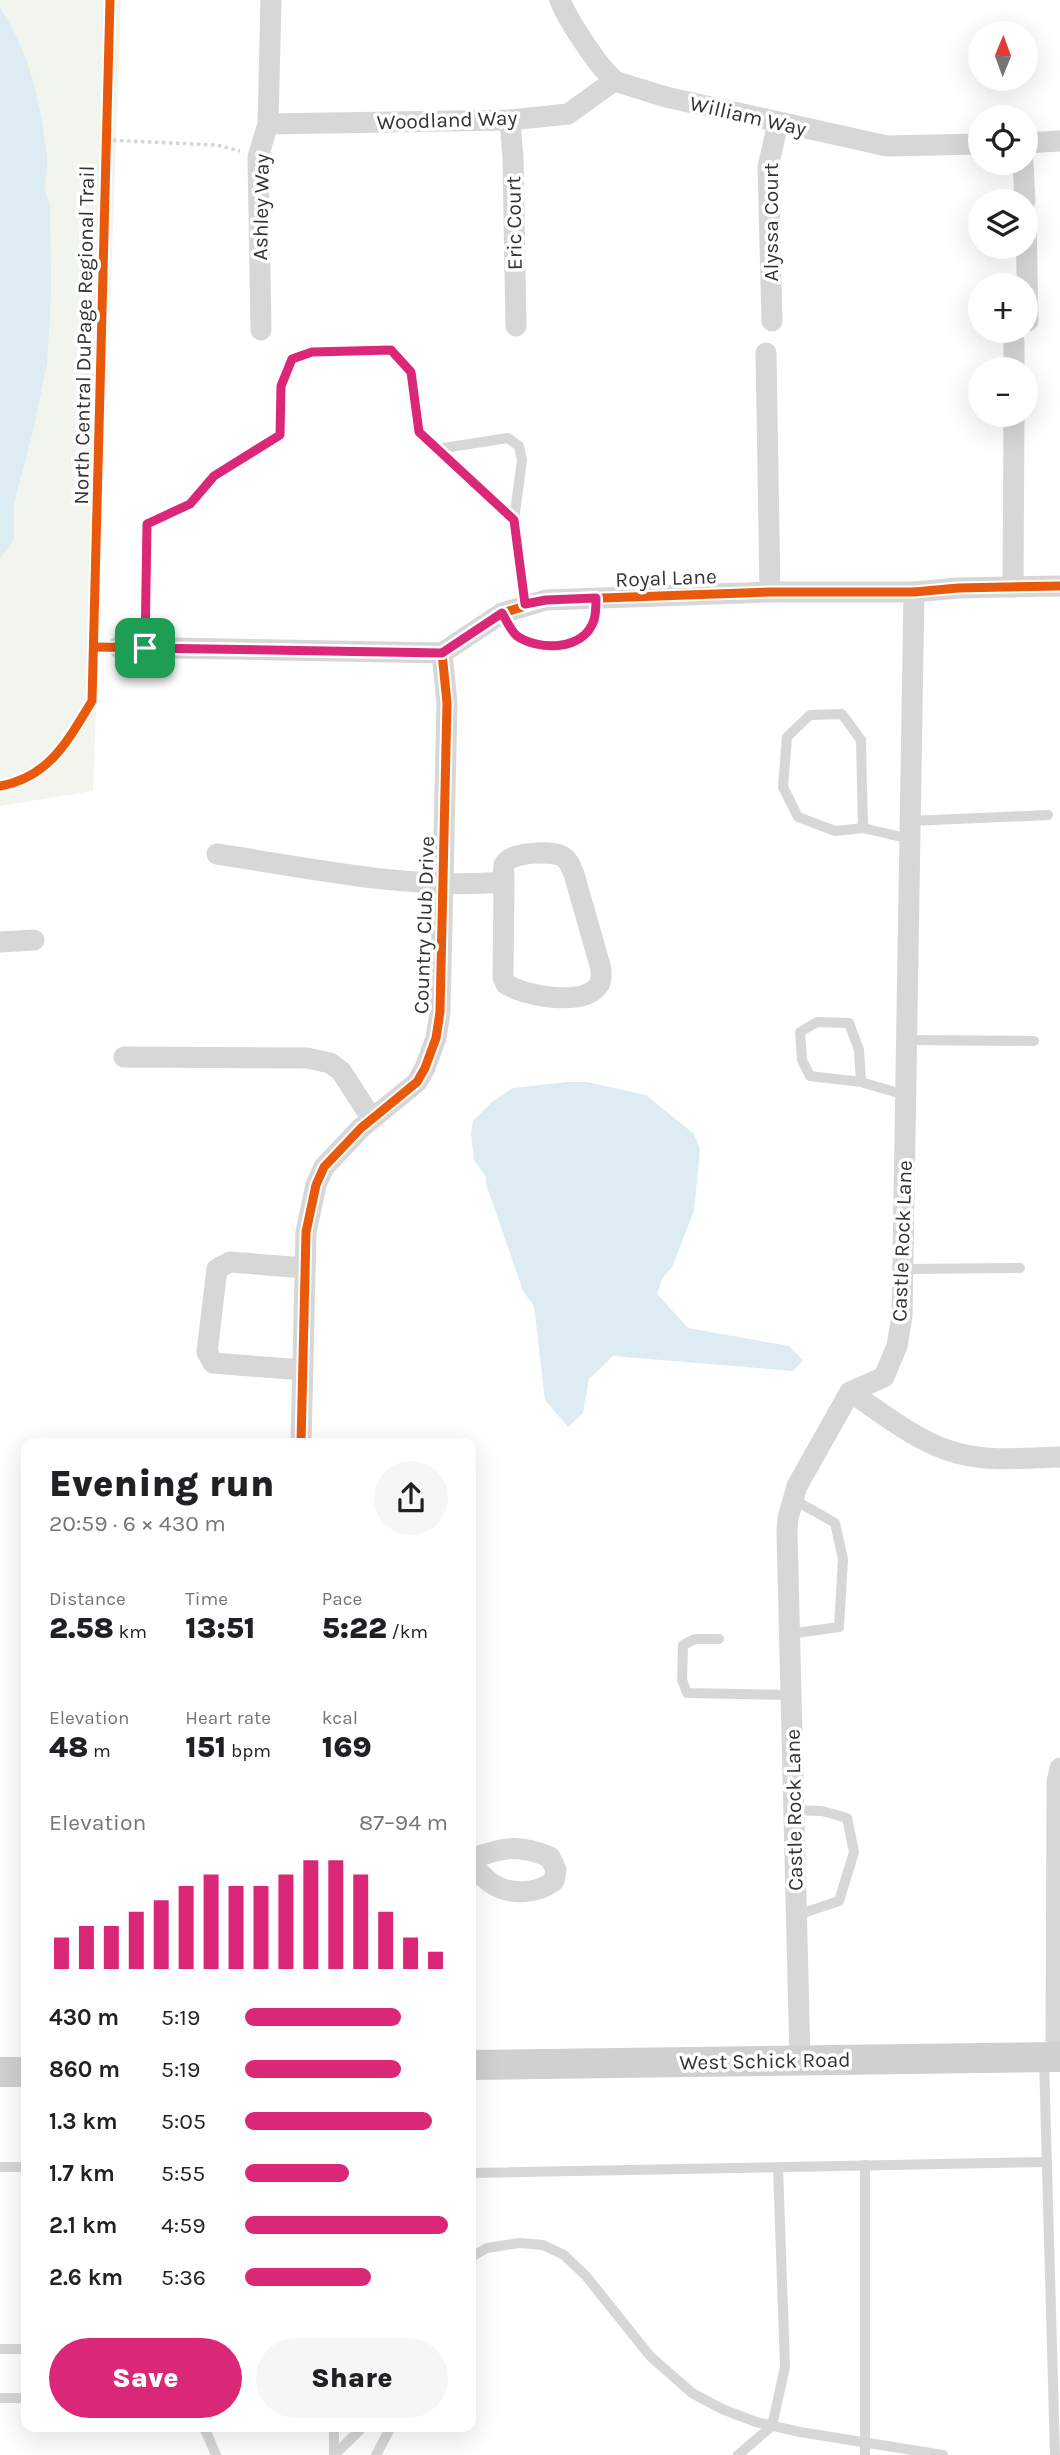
<!DOCTYPE html>
<meta charset="utf-8">
<style>
:root{--surface:#fff;--page:#f6f6f6;--text:#202124;--muted:#757577;--accent:#db2777}
body{margin:0;font-family:Karla,sans-serif;background:var(--page);color:var(--text);height:100vh;display:flex;flex-direction:column;font-size:26px;white-space:nowrap}
*{box-sizing:border-box;margin:0}
p{font-size:23px;color:var(--muted)}
.icon{flex:none;width:38px;height:38px;fill:none;stroke:currentColor;stroke-width:2;stroke-linecap:round;stroke-linejoin:round}
.map{position:relative;flex:1;overflow:hidden}
.drawer{position:absolute;left:21px;top:1438px;width:455px;height:994px;display:flex;flex-direction:column;background:var(--surface);border-radius:14px;box-shadow:0 7px 28px #0002}
.drawer>*{flex:none}
.needle{width:46px;rotate:1deg}
.buttons{position:absolute;left:968px;top:21px;display:grid;gap:14px}
.buttons a{display:grid;place-items:center;width:70px;height:70px;border-radius:50%;background:var(--surface);box-shadow:0 7px 28px #0002;font-size:35px}
.pin{position:absolute;display:grid;place-items:center;width:60px;height:60px;color:#fff;margin:-30px;border-radius:14px;box-shadow:0 4px 10px #0006}
.round{display:grid;place-items:center;flex:none;width:74px;height:74px;border-radius:37px;background:var(--page)}
.summary{display:flex;align-items:center;justify-content:space-between;height:119px;padding:0 28px}
h1{font-size:38px;font-weight:800;line-height:52px}
.stats{display:grid;grid-template-columns:repeat(3,1fr);gap:10px;height:119px;padding:7px 28px}
.stats div{display:grid;align-content:center}
.stats b{font-size:30px;font-weight:800}
.stats small{font-size:19px;font-weight:400}
.stats p{font-size:19px}
.chart{height:196px;padding:14px 28px}
.chart p{display:flex;justify-content:space-between}
.chart svg{width:100%;height:126px;margin-top:7px;stroke:var(--accent);stroke-width:6}
.action{display:flex;gap:14px;margin-top:auto;padding:14px 28px}
.action a{flex:1;height:80px;border-radius:42px;background:var(--accent);color:#fff;font-size:28px;font-weight:800;line-height:80px;text-align:center}
.action a+a{background:var(--page);color:var(--text)}
ul{padding:0 28px;list-style:none;font-size:23px}
li{display:grid;grid-template-columns:112px 84px 1fr;align-items:center;height:52px}
li i{height:18px;border-radius:9px;background:var(--accent)}
.map>svg:first-child{display:block}
</style>
<div class="map">
<svg width="1060" height="2455" viewBox="0 0 1060 2455">
<rect width="100%" height="100%" fill="#fff"/>
<!-- green -->
<path fill="#f1f5ed" d="M0,0H121L93,791L0,806Z"/>
<!-- water -->
<g fill="#ddebf3">
<path d="M0,8C30,53 41,104 47,157C49,176 40,186 50,204L51,295L47,364L32,435L14,503V537L9,548L0,558Z"/>
<path d="M567,1082H587L646,1095L694,1134L700,1149L694,1211L672,1267L662,1279L657,1294L688,1328L789,1346L803,1360L793,1371L613,1356L589,1379L583,1413L568,1427L545,1400L534,1306L523,1291L486,1184V1177L474,1160L471,1133L473,1121L492,1102L513,1088Z"/>
</g>
<g fill="none" stroke-linecap="round" stroke-linejoin="round">
<!-- path -->
<path stroke="#d6d6d6" stroke-width="3.5" stroke-dasharray="3.5 3.5" stroke-linecap="butt" d="M106,140L217,145L240,151"/>
<!-- lane -->
<g stroke="#d7d7d7" stroke-width="10">
<path d="M437,449L508,438L519,446L522,460L514,520"/>
<path d="M502,613C506,620 511,631 518,636C540,652 584,651 594,620C596,614 596,605 596,598"/>
<path d="M145,647L147,524L190,504L214,476L280,435L281,386L292,359L311,351L391,350L411,372L419,432L514,520L525,604"/>
<path d="M910,821L1048,815"/>
<path d="M863,828L861,740L842,714L810,715L787,737L783,787L798,817L835,831L863,828L910,839"/>
<path d="M906,1040L1034,1041"/>
<path d="M861,1082L859,1050L849,1023L817,1022L800,1032L802,1060L810,1076L861,1082L905,1095"/>
<path d="M903,1269L1020,1268"/>
<path d="M789,1634L839,1627L843,1559L835,1523L793,1499"/>
<path d="M719,1639H695L683,1645L682,1680L687,1693L791,1695"/>
<path d="M794,1810L822,1811L847,1818L854,1852L839,1901L797,1915"/>
<path d="M1044,2059L1055,2455"/>
<path d="M865,2165V2455"/>
<path d="M0,2167H26"/>
<path d="M471,2173L1047,2162"/>
<path d="M471,2257L487,2248L519,2243L543,2245L564,2255L586,2276L650,2356L692,2393L722,2409L756,2422L800,2432L943,2455"/>
<path d="M0,2349H26"/>
<path d="M0,2398H26"/>
<path d="M204,2427L216,2455"/>
<path d="M334,2455L363,2427"/>
<path d="M334,2455V2427"/>
<path d="M376,2455L391,2427"/>
<path d="M738,2455L772,2426L785,2367L778,2167"/>
</g>
<!-- street -->
<g stroke="#d7d7d7" stroke-width="21">
<path d="M560,0C567,19 598,66 613,79C617,83 657,94 666,97L887,146L980,144"/>
<path d="M510,120L513,158L516,326"/>
<path d="M268,124L510,120L568,114L614,81"/>
<path d="M1026,143L1060,141"/>
<path d="M1023,163L1025,201"/>
<path d="M1026,219L1028,321"/>
<path d="M772,321L768,167L778,123"/>
<path d="M261,330L258,157L268,124L271,0"/>
<path d="M766,353L770,592"/>
<path d="M1014,369V342"/>
<path d="M1013,587L1014,415"/>
<path d="M118,647L442,653L502,613L546,600L770,592H914L958,588L1060,586"/>
<path d="M217,854C311,868 409,890 504,882L503,977L506,984C524,996 583,1007 598,986C602,981 601,975 601,969L574,874C571,867 569,860 562,856C551,851 510,851 504,865C503,870 504,877 504,882"/>
<path d="M0,942L34,940"/>
<path d="M124,1057L307,1058L330,1063L341,1071L372,1119"/>
<path d="M303,1370L213,1363L207,1352L217,1269L230,1262L305,1268"/>
<path d="M850,1392C881,1412 912,1438 947,1450C983,1463 1023,1458 1060,1457"/>
<path d="M301,1444L306,1232L316,1185L324,1167L361,1128L417,1082L425,1068L436,1038L440,1012L447,703L442,653"/>
<path d="M471,1859C502,1847 518,1844 550,1857L556,1870L554,1881C537,1894 510,1896 491,1883C484,1878 477,1870 471,1864"/>
<path d="M1056,2057L1057,1782L1060,1768"/>
<path d="M800,2060L787,1532L788,1518L797,1486L850,1392L884,1377L897,1346L902,1316L914,592"/>
</g>
<!-- secondary -->
<g stroke="#d0d0d0" stroke-width="30">
<path d="M471,2065L1060,2057"/>
<path d="M0,2072H26"/>
</g>
<!-- cycleway casing -->
<g stroke="#fff" stroke-width="13">
<g id="cycleway">
<path d="M95,647L442,653L502,613L546,600L770,592H914L958,588L1060,586"/>
<path d="M0,786C50,777 68,740 92,701L110,0"/>
<path d="M301,1444L306,1232L316,1185L324,1167L361,1128L417,1082L425,1068L436,1038L440,1012L447,703L442,653"/>
</g>
</g>
<!-- cycleway -->
<use href="#cycleway" stroke="#e8590c" stroke-width="9"/>
</g>
<g fill="none" stroke-linecap="round" stroke-linejoin="round">
<!-- route casing -->
<g stroke="#fff" stroke-width="14">
<path id="route" d="M391,350L411,372L419,432L514,520L525,604L546,600L596,598C596,605 596,614 594,620C584,651 539,651 517,636C511,631 506,620 502,613L442,653L145,648L147,524L190,504L214,476L280,435L281,386L292,359L312,352Z"/>
</g>
<!-- route -->
<use href="#route" stroke="#db2777" stroke-width="9"/>
</g>
<g text-anchor="middle" stroke-width="7" stroke-linejoin="round" paint-order="stroke">
<!-- street labels -->
<g font-size="21" fill="#333" stroke="#fff">
<text transform="translate(748 116) rotate(13)" y="7">William Way</text>
<text transform="translate(447 120) rotate(-2)" y="7">Woodland Way</text>
<text transform="translate(261 207) rotate(-89)" y="7">Ashley Way</text>
<text transform="translate(771 222) rotate(-90)" y="7">Alyssa Court</text>
<text transform="translate(514 223) rotate(-91)" y="7">Eric Court</text>
<text transform="translate(84 335) rotate(-89)" y="7">North Central DuPage Regional Trail</text>
<text transform="translate(666 578) rotate(-2)" y="7">Royal Lane</text>
<text transform="translate(424 925) rotate(-88)" y="7">Country Club Drive</text>
<text transform="translate(902 1241) rotate(-88)" y="7">Castle Rock Lane</text>
<text transform="translate(794 1810) rotate(-91)" y="7">Castle Rock Lane</text>
<text transform="translate(765 2061) rotate(-1)" y="7">West Schick Road</text>
</g>
</g>
</svg>
<div class="buttons">
<a><svg class="needle" viewBox="-14 -14 28 28"><path d="M0-13l5 13h-10z" fill="#e53935"/><path d="M0 13l5-13h-10z" fill="#757577"/></svg></a>
<a><svg class="icon" aria-label="locate" viewBox="0 0 24 24"><circle cx="12" cy="12" r="6"/><path d="M12 2v4M12 18v4M2 12h4M18 12h4"/></svg></a>
<a><svg class="icon" aria-label="layers" viewBox="0 0 24 24"><path d="M12 4l9 5-9 5-9-5zM3 14l9 5 9-5"/></svg></a>
<a>+</a>
<a>−</a>
</div>
<div class="pin" style="left:145px;top:648px;background:#1e9e55"><svg class="icon" aria-label="arrive" viewBox="0 0 24 24"><path d="M6 21V4h12l-3 4 3 4H6"/></svg></div>
<section class="drawer">
<div class="summary"><div><h1>Evening run</h1><p>20:59 · 6 × 430 m</p></div><a class="round"><svg class="icon" aria-label="share" viewBox="0 0 24 24"><path d="M12 15V3M7 8l5-5 5 5M5 13v7h14v-7"/></svg></a></div>
<div class="stats">
<div><p>Distance</p><b>2.58<small> km</small></b></div>
<div><p>Time</p><b>13:51</b></div>
<div><p>Pace</p><b>5:22<small> /km</small></b></div>
</div>
<div class="stats">
<div><p>Elevation</p><b>48<small> m</small></b></div>
<div><p>Heart rate</p><b>151<small> bpm</small></b></div>
<div><p>kcal</p><b>169</b></div>
</div>
<div class="chart"><p><span>Elevation</span>87–94 m</p>
<svg viewBox="0 0 160 44" preserveAspectRatio="none"><path d="M5 44V33M15 44V29M25 44V29M35 44V24M45 44V20M55 44V15M65 44V11M75 44V15M85 44V15M95 44V11M105 44V6M115 44V6M125 44V11M135 44V24M145 44V33M155 44V38"/></svg>
</div>
<ul>
<li><b>430 m</b>5:19<i style="width:77%"></i></li>
<li><b>860 m</b>5:19<i style="width:77%"></i></li>
<li><b>1.3 km</b>5:05<i style="width:92%"></i></li>
<li><b>1.7 km</b>5:55<i style="width:51%"></i></li>
<li><b>2.1 km</b>4:59<i style="width:100%"></i></li>
<li><b>2.6 km</b>5:36<i style="width:62%"></i></li>
</ul>
<div class="action"><a>Save</a><a>Share</a></div>
</section>
</div>
